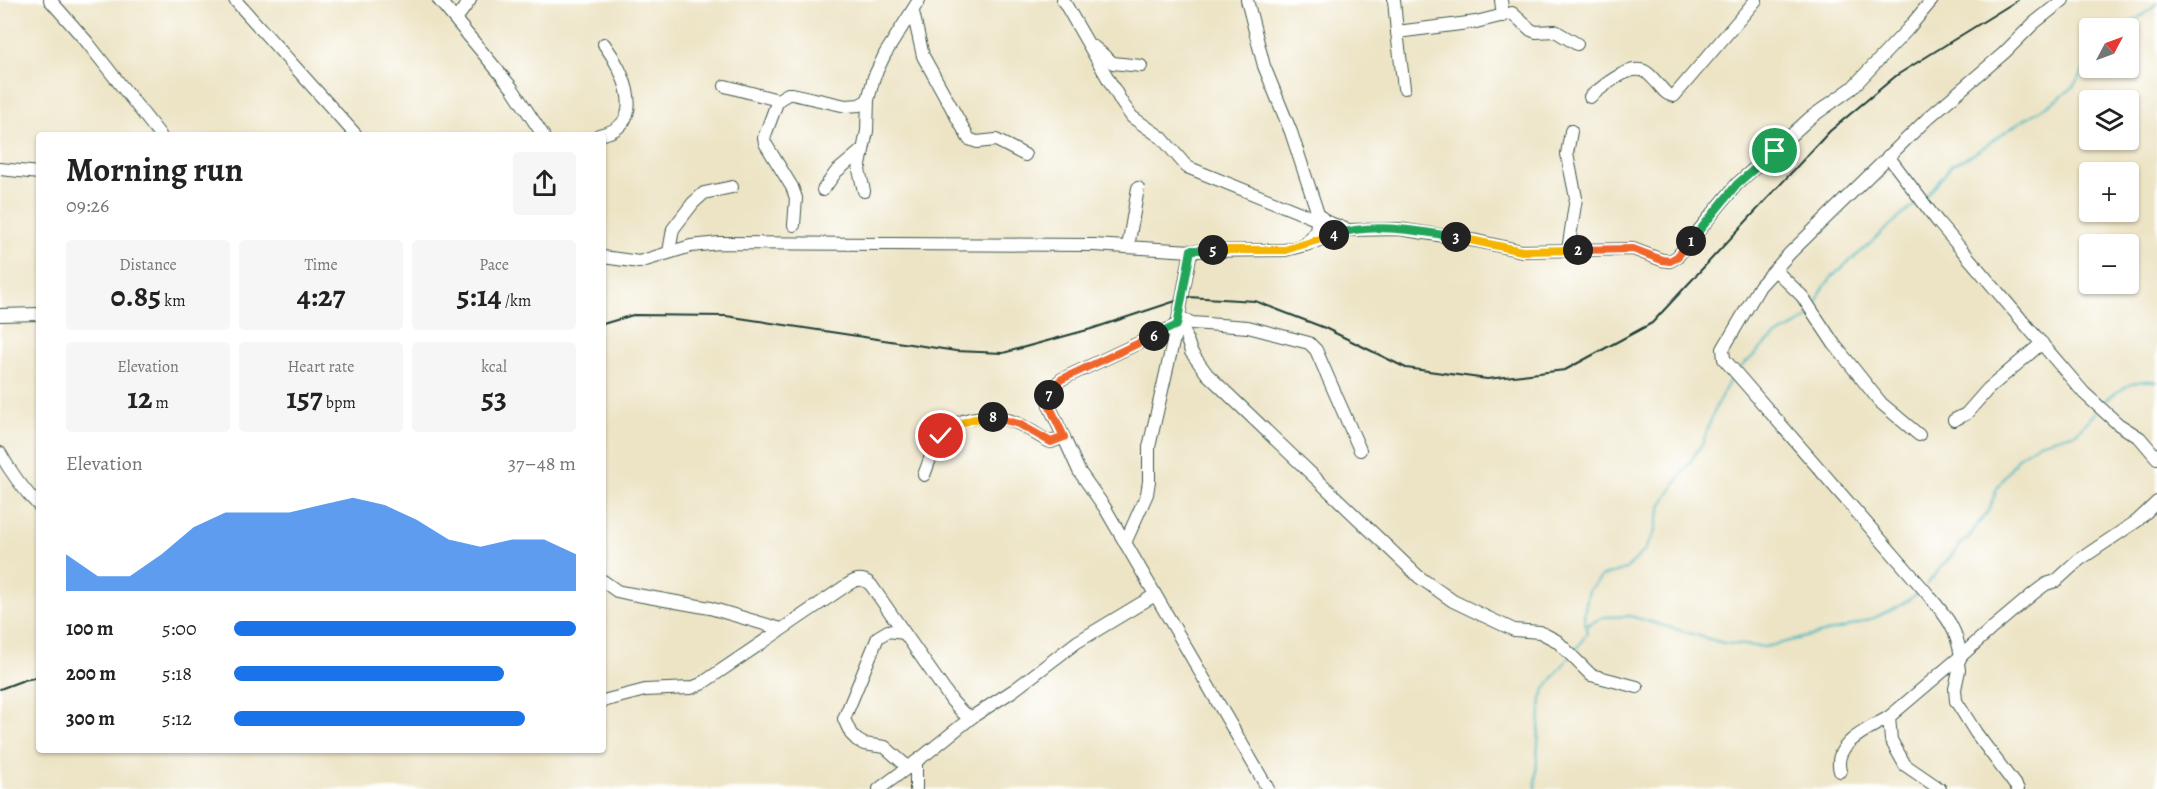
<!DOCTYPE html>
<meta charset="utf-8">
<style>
:root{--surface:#fff;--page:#f6f6f6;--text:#222;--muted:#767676;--accent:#1a73e8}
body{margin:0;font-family:Alegreya,serif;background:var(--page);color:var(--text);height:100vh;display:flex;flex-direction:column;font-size:22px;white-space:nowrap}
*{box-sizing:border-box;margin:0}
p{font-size:20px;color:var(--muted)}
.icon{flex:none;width:33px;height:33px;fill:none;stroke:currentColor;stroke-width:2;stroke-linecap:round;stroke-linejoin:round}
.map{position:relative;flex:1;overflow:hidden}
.sheet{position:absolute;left:36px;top:132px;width:570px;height:621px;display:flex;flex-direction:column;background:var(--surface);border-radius:6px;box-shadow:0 2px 4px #0004}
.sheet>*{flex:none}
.needle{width:39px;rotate:49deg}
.buttons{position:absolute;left:2079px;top:18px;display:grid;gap:12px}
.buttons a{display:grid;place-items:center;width:60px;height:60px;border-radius:6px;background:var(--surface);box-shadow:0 2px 4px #0004;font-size:30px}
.pin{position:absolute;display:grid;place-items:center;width:51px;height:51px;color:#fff;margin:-26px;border:3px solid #fff;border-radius:50%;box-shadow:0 2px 6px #0007}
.km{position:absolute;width:30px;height:30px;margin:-15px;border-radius:50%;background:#222;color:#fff;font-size:16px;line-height:30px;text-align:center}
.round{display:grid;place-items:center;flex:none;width:63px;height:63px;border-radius:6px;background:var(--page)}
.head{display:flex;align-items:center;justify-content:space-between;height:102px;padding:0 30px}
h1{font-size:33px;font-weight:700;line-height:45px}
.figures{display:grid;grid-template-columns:repeat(3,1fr);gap:9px;height:102px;padding:6px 30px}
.figures div{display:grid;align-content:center;border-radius:6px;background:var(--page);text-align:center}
.figures b{font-size:30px;font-weight:700}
.figures small{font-size:16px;font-weight:400}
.figures p{font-size:16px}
.chart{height:168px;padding:12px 30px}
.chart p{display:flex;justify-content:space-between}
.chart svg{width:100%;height:108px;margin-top:6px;fill:var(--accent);opacity:.7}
ul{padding:0 30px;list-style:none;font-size:20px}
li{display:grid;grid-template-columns:96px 72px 1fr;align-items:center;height:45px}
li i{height:15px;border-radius:8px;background:var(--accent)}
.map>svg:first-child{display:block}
</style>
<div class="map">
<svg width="2157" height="789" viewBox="0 0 2157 789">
<rect width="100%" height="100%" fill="#fff"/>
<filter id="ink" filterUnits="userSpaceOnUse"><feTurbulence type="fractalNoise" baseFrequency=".0167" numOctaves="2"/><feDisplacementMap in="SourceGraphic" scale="12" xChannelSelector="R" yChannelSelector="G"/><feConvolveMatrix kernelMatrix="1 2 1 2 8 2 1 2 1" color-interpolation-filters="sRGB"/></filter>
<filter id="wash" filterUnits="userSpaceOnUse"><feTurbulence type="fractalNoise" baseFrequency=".008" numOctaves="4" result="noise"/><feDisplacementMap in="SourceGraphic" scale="24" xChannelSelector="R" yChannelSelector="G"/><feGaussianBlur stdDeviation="1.35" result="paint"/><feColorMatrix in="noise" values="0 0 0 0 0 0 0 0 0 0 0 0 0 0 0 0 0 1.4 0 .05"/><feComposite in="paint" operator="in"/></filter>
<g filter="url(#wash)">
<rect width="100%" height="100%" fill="#ede4c5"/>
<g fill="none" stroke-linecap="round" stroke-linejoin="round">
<!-- stream -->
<g stroke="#47b6c0" stroke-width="2">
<path d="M2124,28C2135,19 2147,14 2157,3"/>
<path d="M1924,199L1952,165L1975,153L2020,122L2057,100L2072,88L2083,72L2090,58"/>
<path d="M1815,306C1823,280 1843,267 1863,250C1881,234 1897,217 1917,204"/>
<path d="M1738,370C1750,360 1761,347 1773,338C1785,329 1800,327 1809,316"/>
<path d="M2102,402C2119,391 2136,376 2157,382"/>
<path d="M1926,585L1963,542L1968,539L1977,525L1989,511L1997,488L2018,457L2039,443L2076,433L2095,413"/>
<path d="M1587,625L1604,617L1630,616L1723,643L1765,647L1844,628L1876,617L1898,607L1918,593"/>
<path d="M1575,651L1587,633L1584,614L1589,590L1602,576L1626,569L1644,551L1654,534L1662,504L1702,444L1716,406L1732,376"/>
<path d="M1535,789L1541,698L1546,687L1569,657"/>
</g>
</g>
</g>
<g filter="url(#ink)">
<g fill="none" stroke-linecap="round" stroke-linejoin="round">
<!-- minor casing -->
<g stroke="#3e564a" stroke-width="14">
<g id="minor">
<path d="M50,0L87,42L160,135"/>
<path d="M235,0L356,135"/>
<path d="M439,0L512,88L543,135"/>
<path d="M1063,0L1122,103L1132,117L1162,138L1187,167L1318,220"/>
<path d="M1394,0L1397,32L1476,22L1512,13L1531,30L1536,32L1555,31L1577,44"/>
<path d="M1501,0L1503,16"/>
<path d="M913,12L923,56L969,139L977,142L996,140L1025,155"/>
<path d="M456,19L470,0"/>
<path d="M1397,32L1404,88"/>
<path d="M1094,47L1113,63L1141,66"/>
<path d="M725,86L778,100L788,94H792L846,106L859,105L868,100"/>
<path d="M1590,97C1601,88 1625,67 1640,70C1647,70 1654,80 1659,85C1663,90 1666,95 1674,96L1756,0"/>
<path d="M778,100L764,138L765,143L792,187L796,198L794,225"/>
<path d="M599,135C650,126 624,71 604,44"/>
<path d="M1888,156L1938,222L2084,393L2118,424L2140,438L2157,458"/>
<path d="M0,169L39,173"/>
<path d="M823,190L836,172L862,150"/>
<path d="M864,191L859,170L867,131L868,100L874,77L885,54L919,0"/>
<path d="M1318,214L1325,221L1348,230"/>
<path d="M1306,245L1348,230L1399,229L1477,241L1522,251L1633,249L1662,260L1670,261L1677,257L1737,184L1810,118L1852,88L1907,30L1932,0"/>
<path d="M1128,247L1138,188"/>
<path d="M1568,250L1576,198L1567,154L1571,131"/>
<path d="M669,252L673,229L693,203L704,193L732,187"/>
<path d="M603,257L639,262L691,246L719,243L1094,245L1191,251L1285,250L1305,245L1316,231L1318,214L1291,132L1264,66L1247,0"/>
<path d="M1775,270L1802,296L1834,344L1881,403L1919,435"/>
<path d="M0,315L39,314"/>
<path d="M1179,317L1192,323L1248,327L1309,343L1316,350L1360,450"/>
<path d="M1180,318L1191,352L1207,374L1419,577L1453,601L1480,614L1514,630L1540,632L1557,641L1591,675L1637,687"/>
<path d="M1177,325L1062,379C1052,387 1048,392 1049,405L1079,471L1105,508L1268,789"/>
<path d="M1954,420L1966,414L1988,389L2042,343"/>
<path d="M0,453C11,473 23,489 39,506"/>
<path d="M924,475C929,463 933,447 941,436C959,414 995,413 1019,424C1030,429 1040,438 1051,442L1064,437"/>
<path d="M1125,543L1147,494L1149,481V447L1177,325L1191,251"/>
<path d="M603,581L617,591L626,593L710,608L781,629"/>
<path d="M904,633L888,631L878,637L844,719L851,734L857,740L864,744L885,747L909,768"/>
<path d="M603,701L645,690L691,688L701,684L847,585C856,579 863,577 871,585L952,701L963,713L972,717"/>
<path d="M1889,717L1961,656C1955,624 1946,617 1926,592L1724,359L1723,349L1760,286L1790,253L1928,118L2004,53L2034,23L2063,0"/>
<path d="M1840,771C1832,743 1868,730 1889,717L1891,740L1905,765L1940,789"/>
<path d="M879,789L926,754L972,717L1014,690L1077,642L1155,595"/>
<path d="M916,789V762"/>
<path d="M2018,789L1976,733L1956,701L1955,689L1959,670L1958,663L1961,656L1990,630L2034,593L2046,584L2056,581L2079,560L2137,521L2157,502"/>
</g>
</g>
<!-- minor -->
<use href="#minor" stroke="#fff" stroke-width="12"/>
<!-- rail -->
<g stroke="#1f3d34" stroke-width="2">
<path d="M603,324L633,315L726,316L956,351L1003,353L1091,329L1188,297L1255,301L1325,328L1406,368L1487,379L1565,370L1652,323L1830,131L1897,75L2018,0"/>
<path d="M0,689L24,680L39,677"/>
</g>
</g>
</g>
<g fill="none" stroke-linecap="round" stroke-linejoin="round" filter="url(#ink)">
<!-- split-1 casing -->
<g stroke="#fff" stroke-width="12">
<path id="split-1" d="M1691,241L1737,184L1775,151"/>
</g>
<!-- split-2 casing -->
<g stroke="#fff" stroke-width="12">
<path id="split-2" d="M1578,250L1633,249L1662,260L1670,261L1677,257L1691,241"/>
</g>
<!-- split-3 casing -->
<g stroke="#fff" stroke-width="12">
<path id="split-3" d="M1456,237L1522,251L1578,250"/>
</g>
<!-- split-4 casing -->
<g stroke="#fff" stroke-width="12">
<path id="split-4" d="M1334,235C1373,222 1417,231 1456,237"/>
</g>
<!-- split-5 casing -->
<g stroke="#fff" stroke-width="12">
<path id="split-5" d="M1213,250H1285L1334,235"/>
</g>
<!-- split-6 casing -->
<g stroke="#fff" stroke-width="12">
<path id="split-6" d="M1154,336L1177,325L1191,250H1213"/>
</g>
<!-- split-7 casing -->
<g stroke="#fff" stroke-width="12">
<path id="split-7" d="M1049,395L1052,387L1062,379L1154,336"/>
</g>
<!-- split-8 casing -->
<g stroke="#fff" stroke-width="12">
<path id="split-8" d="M993,417L1019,424L1051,442L1064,437L1049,405V395"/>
</g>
<!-- split-9 casing -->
<g stroke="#fff" stroke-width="12">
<path id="split-9" d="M941,436C957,423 973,417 993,417"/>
</g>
<!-- split-1 -->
<use href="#split-1" stroke="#22a559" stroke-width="8"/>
<!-- split-2 -->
<use href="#split-2" stroke="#f0652b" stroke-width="8"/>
<!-- split-3 -->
<use href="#split-3" stroke="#f5b400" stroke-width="8"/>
<!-- split-4 -->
<use href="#split-4" stroke="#22a559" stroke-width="8"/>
<!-- split-5 -->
<use href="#split-5" stroke="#f5b400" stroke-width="8"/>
<!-- split-6 -->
<use href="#split-6" stroke="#22a559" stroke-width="8"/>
<!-- split-7 -->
<use href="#split-7" stroke="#f0652b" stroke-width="8"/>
<!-- split-8 -->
<use href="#split-8" stroke="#f0652b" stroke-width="8"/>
<!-- split-9 -->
<use href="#split-9" stroke="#f5b400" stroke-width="8"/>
</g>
</svg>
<div class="buttons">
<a><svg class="needle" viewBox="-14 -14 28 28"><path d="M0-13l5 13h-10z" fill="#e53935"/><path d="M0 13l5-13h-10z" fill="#767676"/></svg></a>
<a><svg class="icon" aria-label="layers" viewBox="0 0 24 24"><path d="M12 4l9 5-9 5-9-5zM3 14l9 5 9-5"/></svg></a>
<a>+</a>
<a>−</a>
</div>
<div class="pin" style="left:1775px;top:151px;background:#1e9e55"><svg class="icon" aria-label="arrive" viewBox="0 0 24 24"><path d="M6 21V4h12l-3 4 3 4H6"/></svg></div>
<div class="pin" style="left:941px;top:436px;background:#d93025"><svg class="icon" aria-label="check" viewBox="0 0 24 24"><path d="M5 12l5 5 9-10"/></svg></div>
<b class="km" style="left:1691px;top:241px">1</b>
<b class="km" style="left:1578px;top:250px">2</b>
<b class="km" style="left:1456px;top:237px">3</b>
<b class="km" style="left:1334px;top:235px">4</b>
<b class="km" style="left:1213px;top:250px">5</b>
<b class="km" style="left:1154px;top:336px">6</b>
<b class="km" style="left:1049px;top:395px">7</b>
<b class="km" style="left:993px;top:417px">8</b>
<section class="sheet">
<div class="head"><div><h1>Morning run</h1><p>09:26</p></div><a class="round"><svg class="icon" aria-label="share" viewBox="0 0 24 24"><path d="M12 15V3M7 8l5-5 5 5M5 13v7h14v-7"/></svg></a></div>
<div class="figures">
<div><p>Distance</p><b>0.85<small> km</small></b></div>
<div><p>Time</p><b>4:27</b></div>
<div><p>Pace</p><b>5:14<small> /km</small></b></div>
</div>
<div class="figures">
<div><p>Elevation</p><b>12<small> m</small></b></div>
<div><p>Heart rate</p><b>157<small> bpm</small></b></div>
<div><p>kcal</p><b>53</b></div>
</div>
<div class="chart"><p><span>Elevation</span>37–48 m</p>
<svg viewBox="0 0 160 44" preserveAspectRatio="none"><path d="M0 44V29L10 38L20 38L30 29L40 18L50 12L60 12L70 12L80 9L90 6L100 9L110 15L120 23L130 26L140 23L150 23L160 29V44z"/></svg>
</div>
<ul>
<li><b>100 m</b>5:00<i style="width:100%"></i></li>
<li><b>200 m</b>5:18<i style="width:79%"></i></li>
<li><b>300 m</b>5:12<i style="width:85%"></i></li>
</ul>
</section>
</div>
